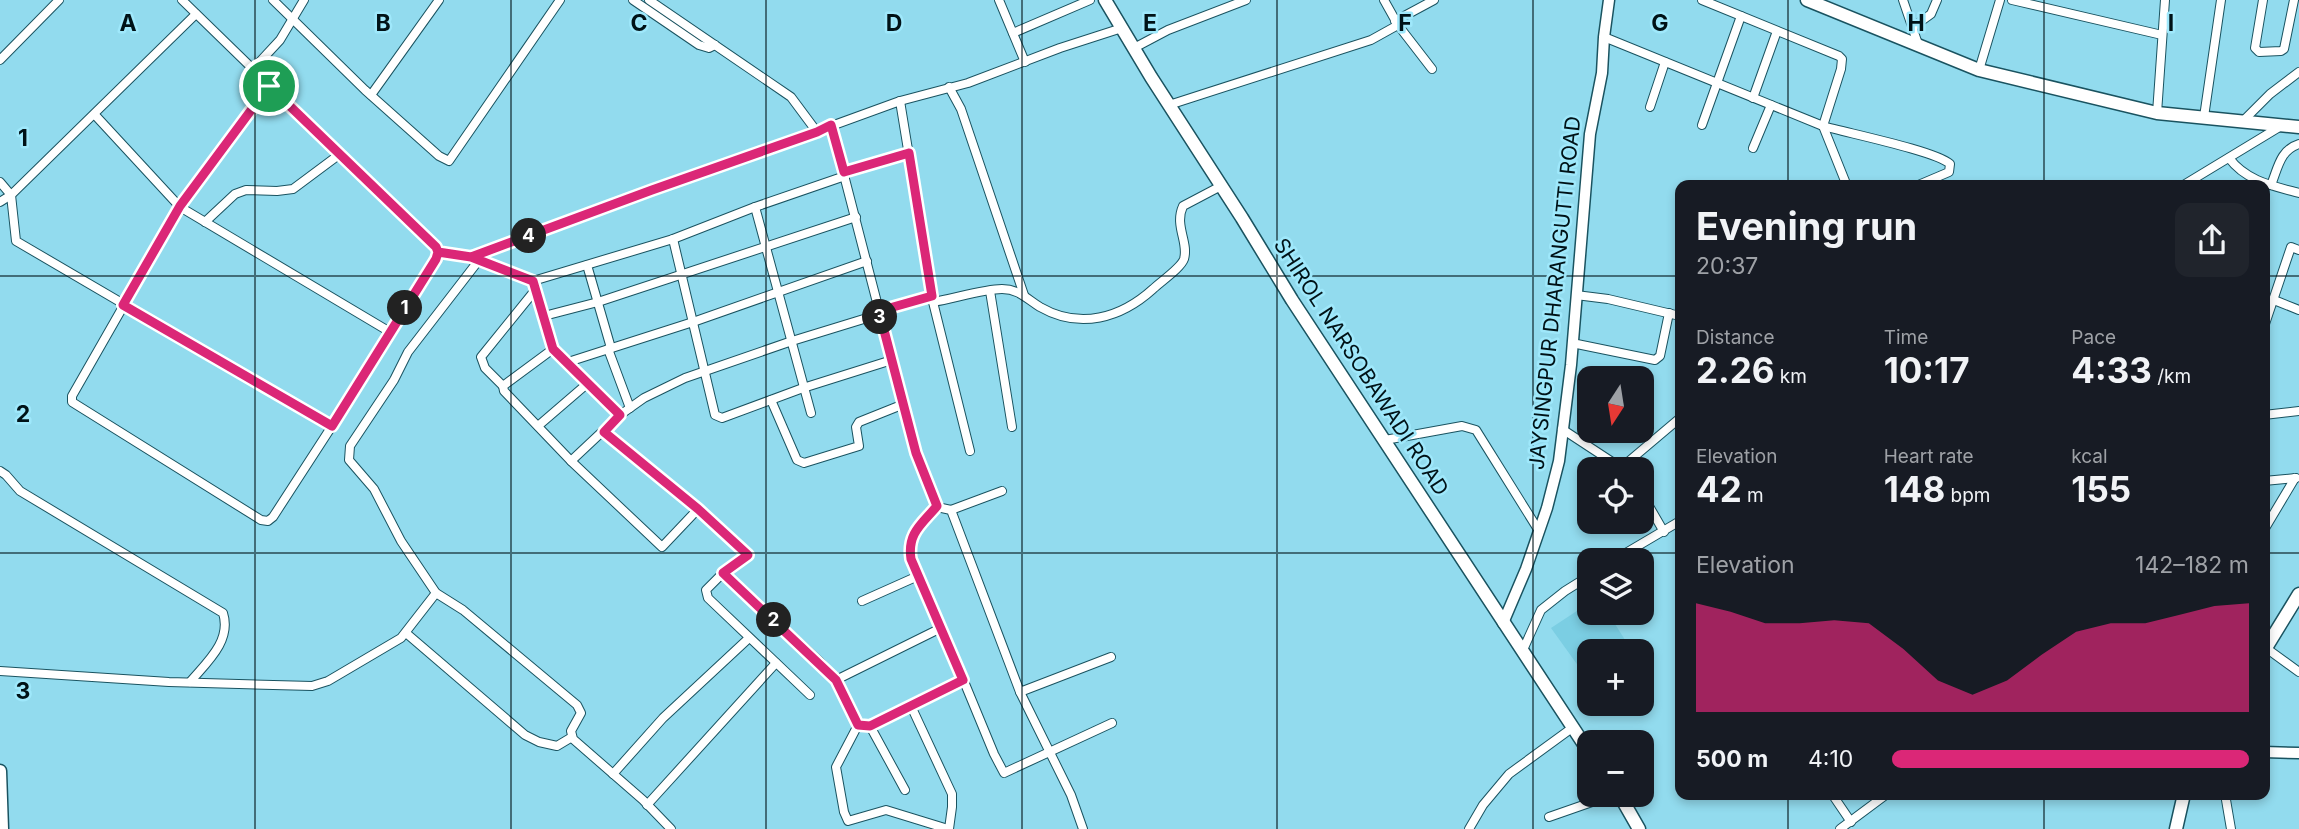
<!DOCTYPE html>
<meta charset="utf-8">
<style>
:root{--surface:#171b24;--page:#20242c;--text:#f1f3f6;--muted:#9ea1a6;--accent:#db2777}
body{margin:0;font-family:Inter,sans-serif;background:var(--page);color:var(--text);height:100vh;display:flex;flex-direction:column;font-size:26px;white-space:nowrap}
*{box-sizing:border-box;margin:0}
p{font-size:23px;color:var(--muted)}
.icon{flex:none;width:38px;height:38px;fill:none;stroke:currentColor;stroke-width:2;stroke-linecap:round;stroke-linejoin:round}
.map{position:relative;flex:1;overflow:hidden}
.side{position:absolute;left:1675px;top:180px;width:595px;height:620px;display:flex;flex-direction:column;background:var(--surface);border-radius:14px;box-shadow:0 4px 10px #0003}
.side>*{flex:none}
.needle{width:46px;rotate:192deg}
.fabs{position:absolute;left:1577px;top:366px;display:grid;gap:14px}
.fabs a{display:grid;place-items:center;width:77px;height:77px;border-radius:14px;background:var(--surface);box-shadow:0 4px 10px #0003;font-size:35px}
.pin{position:absolute;display:grid;place-items:center;width:60px;height:60px;color:#fff;margin:-30px;border:4px solid #fff;border-radius:50%;box-shadow:0 2px 7px #0007}
.km{position:absolute;width:35px;height:35px;margin:-18px;border-radius:50%;background:#222;color:#fff;font-size:19px;line-height:35px;text-align:center}
.round{display:grid;place-items:center;flex:none;width:74px;height:74px;border-radius:14px;background:var(--page)}
.head{display:flex;align-items:center;justify-content:space-between;height:119px;padding:0 21px}
h1{font-size:38px;font-weight:700;line-height:52px}
.figures{display:grid;grid-template-columns:repeat(3,1fr);gap:10px;height:119px;padding:7px 21px}
.figures div{display:grid;align-content:center}
.figures b{font-size:35px;font-weight:700}
.figures small{font-size:19px;font-weight:400}
.figures p{font-size:19px}
.chart{height:196px;padding:14px 21px}
.chart p{display:flex;justify-content:space-between}
.chart svg{width:100%;height:126px;margin-top:7px;fill:var(--accent);opacity:.7}
ul{padding:0 21px;list-style:none;font-size:23px}
li{display:grid;grid-template-columns:112px 84px 1fr;align-items:center;height:52px}
li i{height:18px;border-radius:9px;background:var(--accent)}
.map>svg:first-child{display:block}
</style>
<div class="map">
<svg width="2299" height="829" viewBox="0 0 2299 829">
<rect width="100%" height="100%" fill="#92dbee"/>
<!-- built -->
<path fill="#7bcee3" d="M1589,603V612L1608,613L1632,651H1589V681L1551,628Z"/>
<g fill="none" stroke-linecap="round" stroke-linejoin="round">
<!-- minor casing -->
<g stroke="#1a5360" stroke-width="10">
<g id="minor">
<path d="M182,0L436,247L438,252L471,257L900,101L968,83L1060,48L1122,28"/>
<path d="M273,0L365,90L439,156L449,161L560,0"/>
<path d="M633,0L699,45L709,48L715,45"/>
<path d="M649,0L791,97L817,132"/>
<path d="M999,0L1025,62"/>
<path d="M1384,0L1398,25L1432,69"/>
<path d="M1702,0L1839,56L1842,59L1841,69L1823,126C1847,133 1936,151 1950,164L1949,172L1916,186"/>
<path d="M1903,0L1918,44"/>
<path d="M2012,0L2162,35"/>
<path d="M2263,0L2255,48L2259,52L2281,51L2284,49L2294,0"/>
<path d="M1395,21L1434,0"/>
<path d="M1913,27L1931,14L1937,0"/>
<path d="M1013,33L1090,0"/>
<path d="M1604,37L1823,126L1847,186"/>
<path d="M1134,48L1168,30L1246,0"/>
<path d="M0,60L59,0"/>
<path d="M254,68L280,40L304,0"/>
<path d="M1979,70L2000,0"/>
<path d="M269,86L180,207L72,396V402L261,520L268,521L273,517L332,426L436,259L438,252"/>
<path d="M949,87L961,109L1024,295"/>
<path d="M371,95L439,0"/>
<path d="M1753,98L1777,31"/>
<path d="M900,101L933,302L970,451"/>
<path d="M1169,105L1371,40L1398,25"/>
<path d="M1650,107L1665,62"/>
<path d="M2157,113L2165,0"/>
<path d="M95,115L180,207L390,332"/>
<path d="M2204,117L2221,0"/>
<path d="M2243,121L2270,94L2299,72"/>
<path d="M831,125L916,453L937,507L951,510L1020,692L1071,795L1083,829"/>
<path d="M1702,125L1741,16"/>
<path d="M1753,148L1771,105"/>
<path d="M2229,158C2246,181 2273,186 2299,193"/>
<path d="M844,172L909,153"/>
<path d="M0,182L11,195L16,241L332,426"/>
<path d="M2271,185C2278,168 2280,150 2299,144"/>
<path d="M2182,186L2281,126"/>
<path d="M0,202L11,195L196,14"/>
<path d="M755,207L811,413"/>
<path d="M205,222L235,194L246,190L277,191L293,189L340,154"/>
<path d="M673,239L715,415L722,418L803,388L892,360"/>
<path d="M477,260L533,281L673,239L755,207L845,176"/>
<path d="M479,260L408,352L394,380L350,446L349,460L374,489L401,541L436,593L463,610L577,705L581,713L571,731L573,739L643,800L671,829"/>
<path d="M587,265L611,348"/>
<path d="M533,281L553,349L620,415"/>
<path d="M990,291L1012,427"/>
<path d="M1576,295L1608,299L1680,316"/>
<path d="M2274,300L2299,310"/>
<path d="M933,302C953,299 983,289 1002,289C1019,289 1027,299 1040,307C1080,330 1121,318 1153,289C1160,282 1181,268 1184,259C1189,242 1174,226 1183,206L1221,186"/>
<path d="M879,311L932,296"/>
<path d="M544,316L598,302L856,217"/>
<path d="M2264,327L2291,247L2299,250"/>
<path d="M1572,343L1655,360L1660,356L1669,313"/>
<path d="M553,349L503,386L504,391L571,461L662,547L698,509"/>
<path d="M608,349L630,408"/>
<path d="M565,363L693,322L867,261"/>
<path d="M503,386L485,368L481,357L536,289"/>
<path d="M771,400L797,460L804,463L859,446L856,427L859,422L904,404"/>
<path d="M2264,415L2299,411"/>
<path d="M538,426L588,383"/>
<path d="M1562,429L1623,469"/>
<path d="M604,432L698,509L748,555L723,573L820,662L836,680L858,725"/>
<path d="M1385,440L1462,426L1476,430L1539,531"/>
<path d="M571,461L620,415L644,398L685,378L792,341L880,314"/>
<path d="M1622,467L1680,418"/>
<path d="M0,471L6,475L20,491L223,613C232,641 206,663 190,682"/>
<path d="M2264,481L2296,478"/>
<path d="M1642,494L1664,532"/>
<path d="M937,507C922,524 907,533 911,559L963,679"/>
<path d="M951,510L1002,491"/>
<path d="M2264,530L2295,478"/>
<path d="M1614,560L1680,521"/>
<path d="M723,573L706,590L708,598L810,695"/>
<path d="M862,601L918,576"/>
<path d="M406,633L525,735L539,742L557,746L572,737"/>
<path d="M2266,648L2299,672"/>
<path d="M1522,652L1541,610L1565,591L1589,576"/>
<path d="M0,671L169,682L312,686L328,681L401,638L436,593"/>
<path d="M836,680L941,628"/>
<path d="M1020,692L1111,657"/>
<path d="M911,706L952,794V807L949,829"/>
<path d="M870,726L905,790"/>
<path d="M613,774L663,718L749,638"/>
<path d="M1832,794L1851,822"/>
<path d="M2225,794L2231,829"/>
<path d="M647,805L776,663"/>
<path d="M1549,817L1615,794"/>
<path d="M948,829L886,810L848,821L844,812L836,767L858,725L870,726L963,679L994,754L1004,773L1112,723"/>
<path d="M1469,829L1483,805L1509,774L1572,728"/>
<path d="M1840,829L1887,794"/>
</g>
</g>
<!-- tertiary casing -->
<g stroke="#1a5360" stroke-width="13">
<g id="tertiary">
<path d="M1503,623L1526,569L1547,508L1559,461L1571,365L1590,134L1602,73L1604,37L1609,0"/>
<path d="M2264,752L2299,753"/>
</g>
</g>
<!-- secondary casing -->
<g stroke="#1a5360" stroke-width="15">
<g id="secondary">
<path d="M1105,0L1151,77L1242,218L1292,300L1589,752"/>
<path d="M1807,0L1979,70L2157,113L2299,127"/>
<path d="M2264,651L2299,594"/>
<path d="M0,771L2,829"/>
<path d="M1619,794L1639,829"/>
<path d="M2176,829L2184,794"/>
</g>
</g>
<!-- minor -->
<use href="#minor" stroke="#fff" stroke-width="8"/>
<!-- tertiary -->
<use href="#tertiary" stroke="#fff" stroke-width="10"/>
<!-- secondary -->
<use href="#secondary" stroke="#fff" stroke-width="12"/>
</g>
<g fill="none" stroke-linecap="round" stroke-linejoin="round">
<!-- route casing -->
<g stroke="#fff" stroke-width="14">
<path id="route" d="M269,86L180,206L123,305L332,426L436,259L438,252L471,257L533,281L553,349L620,415L604,432L698,509L748,555L723,573L836,680L858,725L870,726L963,680L911,559C907,533 922,524 937,506L916,453L879,311L932,296L909,153L844,172L831,125L817,132L652,190L471,257L438,252L436,247L269,86"/>
</g>
<!-- route -->
<use href="#route" stroke="#db2777" stroke-width="9"/>
</g>
<!-- grid -->
<path fill="none" stroke="#001217" stroke-width="2" stroke-opacity="0.55" d="M255,0V829M511,0V829M766,0V829M1022,0V829M1277,0V829M1533,0V829M1788,0V186M2044,0V186M0,276H1680M2264,276H2299M0,553H1680M2264,553H2299M1788,794V829M2044,794V829"/>
<g text-anchor="middle" stroke-width="5" stroke-linejoin="round" paint-order="stroke">
<!-- street labels -->
<g font-size="21" fill="#001217" stroke="#9fe8fb">
<text transform="translate(1555 293) rotate(-84)" y="7">JAYSINGPUR DHARANGUTTI ROAD</text>
<text transform="translate(1361 367) rotate(57)" y="7">SHIROL NARSOBAWADI ROAD</text>
</g>
</g>
<g font-size="23" text-anchor="middle" font-weight="bold" fill="#001217" stroke="#9fe8fb" stroke-width="5" stroke-linejoin="round" paint-order="stroke">
<text x="128" y="31">A</text>
<text x="383" y="31">B</text>
<text x="639" y="31">C</text>
<text x="894" y="31">D</text>
<text x="1150" y="31">E</text>
<text x="1405" y="31">F</text>
<text x="1660" y="31">G</text>
<text x="1916" y="31">H</text>
<text x="2171" y="31">I</text>
<text x="23" y="146">1</text>
<text x="23" y="422">2</text>
<text x="23" y="699">3</text>
</g>
</svg>
<div class="fabs">
<a><svg class="needle" viewBox="-14 -14 28 28"><path d="M0-13l5 13h-10z" fill="#e53935"/><path d="M0 13l5-13h-10z" fill="#9ea1a6"/></svg></a>
<a><svg class="icon" aria-label="locate" viewBox="0 0 24 24"><circle cx="12" cy="12" r="6"/><path d="M12 2v4M12 18v4M2 12h4M18 12h4"/></svg></a>
<a><svg class="icon" aria-label="layers" viewBox="0 0 24 24"><path d="M12 4l9 5-9 5-9-5zM3 14l9 5 9-5"/></svg></a>
<a>+</a>
<a>−</a>
</div>
<div class="pin" style="left:269px;top:86px;background:#1e9e55"><svg class="icon" aria-label="arrive" viewBox="0 0 24 24"><path d="M6 21V4h12l-3 4 3 4H6"/></svg></div>
<b class="km" style="left:405px;top:308px">1</b>
<b class="km" style="left:774px;top:620px">2</b>
<b class="km" style="left:880px;top:317px">3</b>
<b class="km" style="left:529px;top:236px">4</b>
<section class="side">
<div class="head"><div><h1>Evening run</h1><p>20:37</p></div><a class="round"><svg class="icon" aria-label="share" viewBox="0 0 24 24"><path d="M12 15V3M7 8l5-5 5 5M5 13v7h14v-7"/></svg></a></div>
<div class="figures">
<div><p>Distance</p><b>2.26<small> km</small></b></div>
<div><p>Time</p><b>10:17</b></div>
<div><p>Pace</p><b>4:33<small> /km</small></b></div>
</div>
<div class="figures">
<div><p>Elevation</p><b>42<small> m</small></b></div>
<div><p>Heart rate</p><b>148<small> bpm</small></b></div>
<div><p>kcal</p><b>155</b></div>
</div>
<div class="chart"><p><span>Elevation</span>142–182 m</p>
<svg viewBox="0 0 160 44" preserveAspectRatio="none"><path d="M0 44V6L10 9L20 13L30 13L40 12L50 13L60 22L70 33L80 38L90 33L100 24L110 16L120 13L130 13L140 10L150 7L160 6V44z"/></svg>
</div>
<ul>
<li><b>500 m</b>4:10<i style="width:100%"></i></li>
</ul>
</section>
</div>
